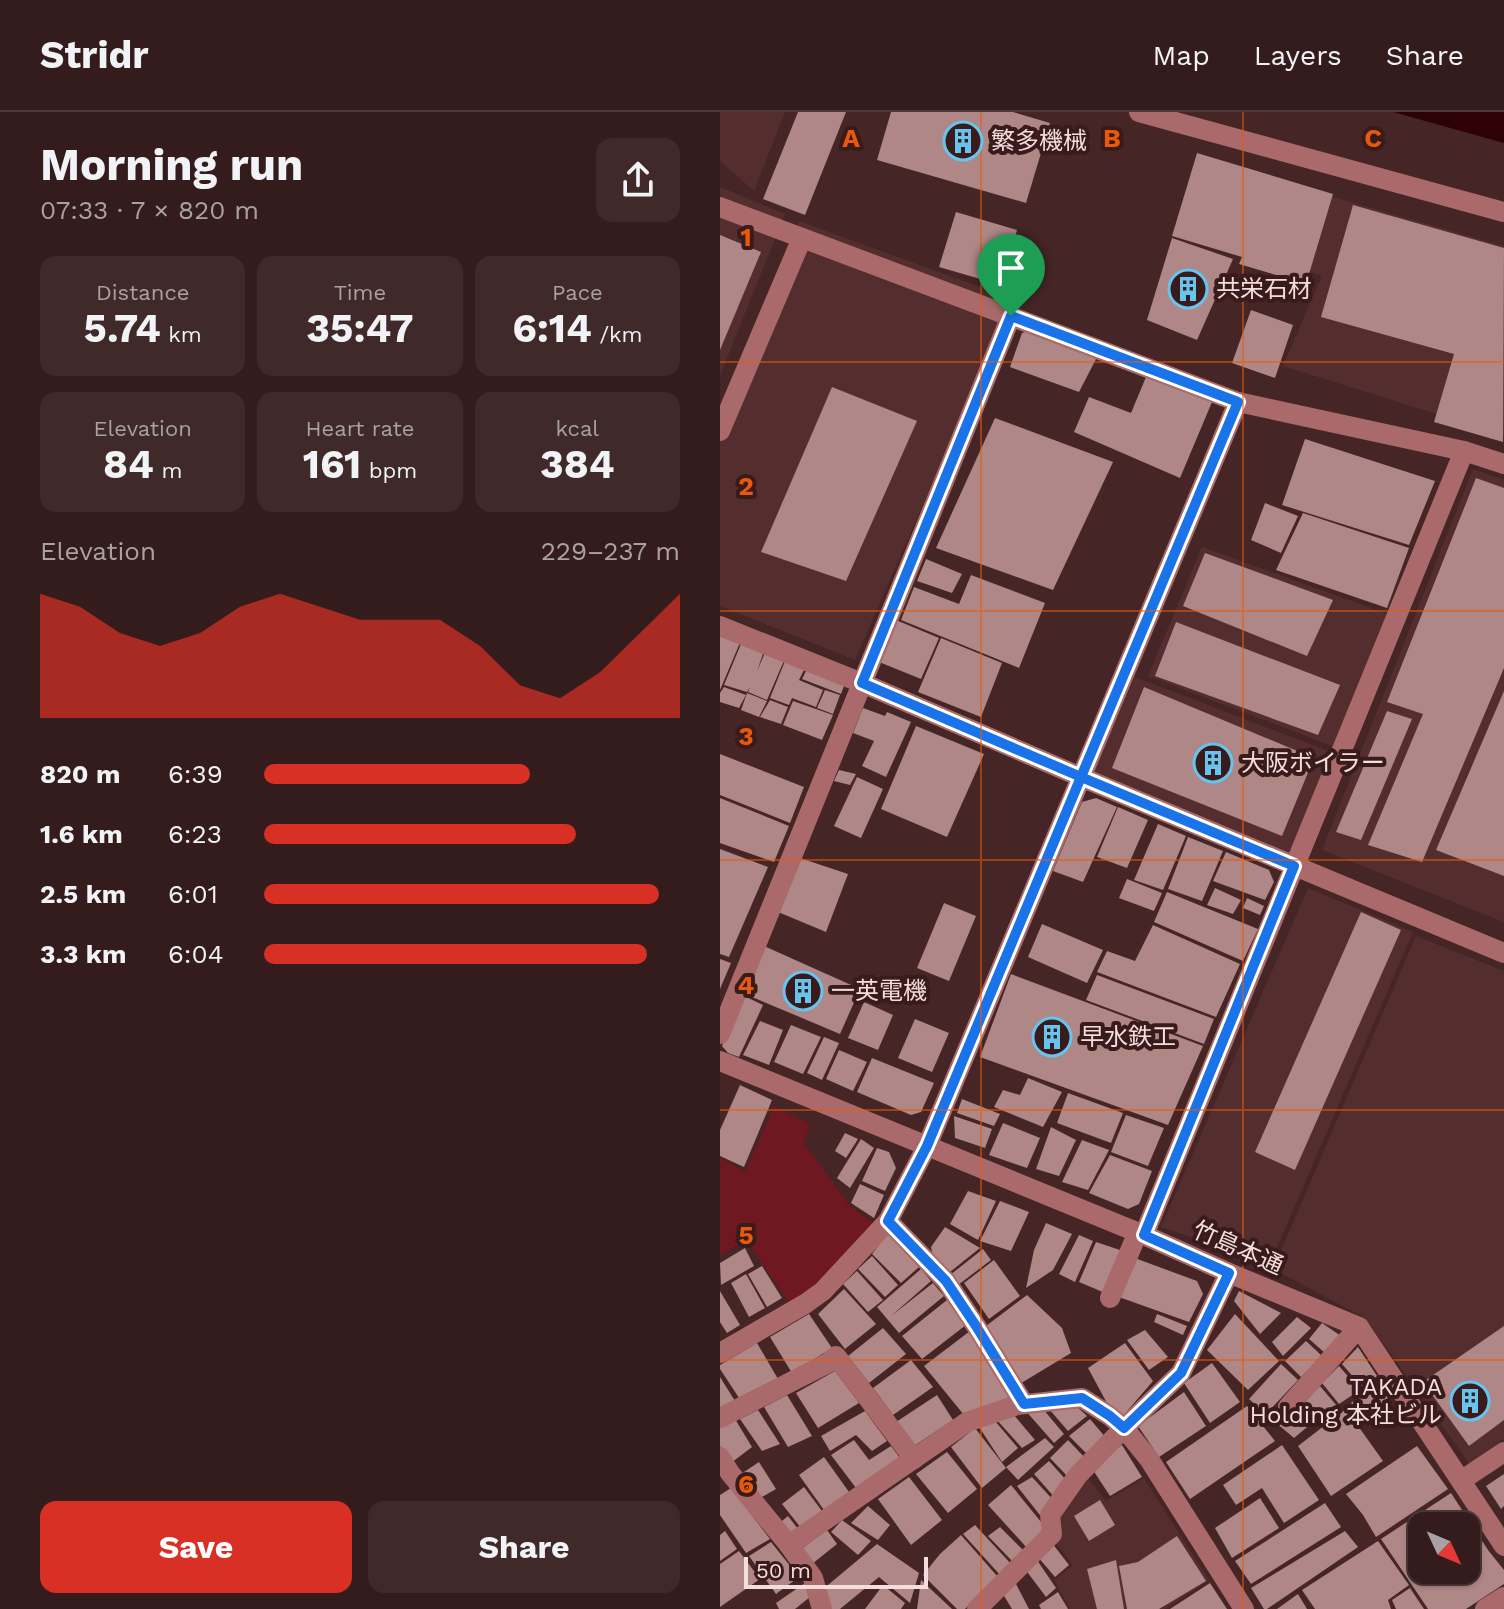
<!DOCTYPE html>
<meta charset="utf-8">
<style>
:root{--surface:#341c1c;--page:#3f2929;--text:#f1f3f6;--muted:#a9a1a3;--line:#4e3a3b;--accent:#d93025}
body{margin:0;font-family:"Work Sans","Noto Sans JP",sans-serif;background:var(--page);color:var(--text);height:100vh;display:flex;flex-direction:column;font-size:30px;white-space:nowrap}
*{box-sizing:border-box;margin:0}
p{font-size:26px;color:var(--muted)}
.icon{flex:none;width:44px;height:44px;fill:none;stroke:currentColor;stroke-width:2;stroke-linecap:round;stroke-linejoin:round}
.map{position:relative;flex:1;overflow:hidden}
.panel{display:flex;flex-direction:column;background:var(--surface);width:720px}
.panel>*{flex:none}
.needle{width:52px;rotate:134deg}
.tools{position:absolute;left:688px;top:1400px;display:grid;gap:16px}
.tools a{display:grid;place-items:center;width:72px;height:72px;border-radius:16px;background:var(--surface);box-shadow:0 2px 6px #0004,0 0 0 2px var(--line);font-size:40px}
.scale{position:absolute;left:24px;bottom:20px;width:184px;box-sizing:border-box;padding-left:8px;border:4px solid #f3dddd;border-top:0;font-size:22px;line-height:28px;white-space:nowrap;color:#f3dddd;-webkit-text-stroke:6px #3a1b1c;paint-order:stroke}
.pin{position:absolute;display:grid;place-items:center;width:68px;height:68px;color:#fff;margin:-82px -34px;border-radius:50% 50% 50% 0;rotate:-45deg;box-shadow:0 0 8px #0007}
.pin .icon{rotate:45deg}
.round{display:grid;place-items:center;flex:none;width:84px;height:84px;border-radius:16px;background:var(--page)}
.overview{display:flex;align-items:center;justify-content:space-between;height:136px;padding:0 40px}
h1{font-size:44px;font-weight:700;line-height:60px}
.stats{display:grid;grid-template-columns:repeat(3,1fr);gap:12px;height:136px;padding:8px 40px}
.stats div{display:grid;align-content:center;border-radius:16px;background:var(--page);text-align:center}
.stats b{font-size:40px;font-weight:700}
.stats small{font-size:22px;font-weight:400}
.stats p{font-size:22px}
.chart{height:224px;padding:16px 40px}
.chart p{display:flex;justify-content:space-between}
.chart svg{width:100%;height:144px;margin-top:8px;fill:var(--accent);opacity:.7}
.primary-button{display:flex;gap:16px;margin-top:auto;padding:16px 40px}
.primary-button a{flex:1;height:92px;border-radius:16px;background:var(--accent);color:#fff;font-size:32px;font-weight:700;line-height:92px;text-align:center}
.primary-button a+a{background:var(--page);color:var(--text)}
ul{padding:0 40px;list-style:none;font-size:26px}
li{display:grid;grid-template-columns:128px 96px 1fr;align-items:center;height:60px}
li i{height:20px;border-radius:10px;background:var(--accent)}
header{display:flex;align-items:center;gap:48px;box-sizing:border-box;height:112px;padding:0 40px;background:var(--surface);border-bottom:2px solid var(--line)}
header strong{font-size:38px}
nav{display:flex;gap:44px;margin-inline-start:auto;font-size:28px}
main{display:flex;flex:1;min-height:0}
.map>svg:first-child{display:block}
</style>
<header>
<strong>Stridr</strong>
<nav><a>Map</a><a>Layers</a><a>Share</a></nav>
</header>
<main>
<section class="panel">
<div class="overview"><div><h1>Morning run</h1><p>07:33 · 7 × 820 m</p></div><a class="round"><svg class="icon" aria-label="share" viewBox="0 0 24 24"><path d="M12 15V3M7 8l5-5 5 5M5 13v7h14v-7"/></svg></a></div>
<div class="stats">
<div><p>Distance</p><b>5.74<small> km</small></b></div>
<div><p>Time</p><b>35:47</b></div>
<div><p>Pace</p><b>6:14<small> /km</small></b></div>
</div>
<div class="stats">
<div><p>Elevation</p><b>84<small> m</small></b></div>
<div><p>Heart rate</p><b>161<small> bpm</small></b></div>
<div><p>kcal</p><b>384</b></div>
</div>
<div class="chart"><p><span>Elevation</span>229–237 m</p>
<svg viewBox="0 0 160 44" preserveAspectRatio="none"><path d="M0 44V6L10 10L20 18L30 22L40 18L50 10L60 6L70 10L80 14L90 14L100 14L110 22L120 34L130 38L140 30L150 18L160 6V44z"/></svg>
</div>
<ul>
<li><b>820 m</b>6:39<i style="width:64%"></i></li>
<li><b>1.6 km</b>6:23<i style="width:75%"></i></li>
<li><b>2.5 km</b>6:01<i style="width:95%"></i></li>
<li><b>3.3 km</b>6:04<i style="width:92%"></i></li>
</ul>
<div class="primary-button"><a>Save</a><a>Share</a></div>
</section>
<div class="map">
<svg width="784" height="1497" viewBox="0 0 784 1497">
<rect width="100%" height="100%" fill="#452525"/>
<!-- built -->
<g fill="#542e2f">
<path d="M0,0H65L34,79L0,49Z"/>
<path d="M481,47L784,134V323L563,254L602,164L525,137Z"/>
<path d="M0,75L65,102L0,264Z"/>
<path d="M79,109L293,187L135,548L0,494V306Z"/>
<path d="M753,357L784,368V810L602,738Z"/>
<path d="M482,435L668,502L615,635L428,564Z"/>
<path d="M415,565L611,640L569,742L373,661Z"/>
<path d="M588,776L693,820L550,1152L441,1115Z"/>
<path d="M696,824L784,859V1327L749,1351L645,1206L553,1157Z"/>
<path d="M365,1362L386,1389L424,1366L489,1468L445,1497H350L334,1468L353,1453L335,1430L342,1423L336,1409Z"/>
</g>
<!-- green -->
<path fill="#701822" d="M54,995L90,1012L84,1031L129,1093L153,1111L98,1174L70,1192L26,1128L0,1144V1046L25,1060Z"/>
<!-- water -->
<path fill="#2d0106" d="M673,0H784V31Z"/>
<!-- building -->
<g fill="#ae8786" fill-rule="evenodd">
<path d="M78,0H126L85,103L43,87Z"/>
<path d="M171,0H293L330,11L306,91L157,48Z"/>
<path d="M477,41L613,82L586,172L519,152L522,145L452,124Z"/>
<path d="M633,93L784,136L783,330L714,310L734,242L601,205Z"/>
<path d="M236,100L297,118L281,173L219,155Z"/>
<path d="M0,123L41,140L0,238Z"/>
<path d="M452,126L513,147L477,228L427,208Z"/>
<path d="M531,198L573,213L555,266L512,251Z"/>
<path d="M314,217L376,247L359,280L290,255L302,221Z"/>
<path d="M426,265L492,290L460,366L354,320L369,285L411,301Z"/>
<path d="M112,275L197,309L126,469L41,440Z"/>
<path d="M275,306L393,350L333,478L216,436Z"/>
<path d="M585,327L715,369L689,433L562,393Z"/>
<path d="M756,366L784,376V556L702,750L648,733L703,602L667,590Z"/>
<path d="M545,391L578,404L561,441L531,428Z"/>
<path d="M583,401L689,436L667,496L556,458Z"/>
<path d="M485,441L613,488L587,544L463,494Z"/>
<path d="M206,447L242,462L232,481L197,469Z"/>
<path d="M251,463L325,491L299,556L181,508L194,475L239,492Z"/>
<path d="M176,508L219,526L201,567L159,550Z"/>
<path d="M456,510L620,573L598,623L435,564Z"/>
<path d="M0,518L22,526L0,578Z"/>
<path d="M221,526L282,551L261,605L198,580Z"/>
<path d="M23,527L45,536L37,559L47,536L66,544L47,588L28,580L30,575L27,580L4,573Z"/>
<path d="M67,544L87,552L79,568L103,578L96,595L72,586L69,593L50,586Z"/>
<path d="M89,553L127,566L121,582L82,567Z"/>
<path d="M4,575L26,583L19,596L0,590V581Z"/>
<path d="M424,575L594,646L562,724L392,656Z"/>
<path d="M105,578L120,583L113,602L97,596Z"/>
<path d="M784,579V764L716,738Z"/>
<path d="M27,581L47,589L39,605L21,598Z"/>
<path d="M50,588L68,595L61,612L40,605Z"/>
<path d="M73,589L113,603L102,628L63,613Z"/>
<path d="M143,596L165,604L167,600L191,610L166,665L142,654L154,629L133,621Z"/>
<path d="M667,599L692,607L641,728L616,720Z"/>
<path d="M196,614L264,642L227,725L161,697Z"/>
<path d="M0,642L84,675L70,711L0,683Z"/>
<path d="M119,658L136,662L130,673L114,669Z"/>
<path d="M137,665L163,677L141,726L114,714Z"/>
<path d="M0,686L69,714L54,750L0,731Z"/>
<path d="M376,686L397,695L363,770L333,759L362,690Z"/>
<path d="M398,695L428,708L407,756L377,745Z"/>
<path d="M438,712L466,724L443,778L414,768Z"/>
<path d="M468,725L503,739L482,789L448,777Z"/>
<path d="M0,737L48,755L9,845L0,842Z"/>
<path d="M506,740L549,758L554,770L545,788L493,769Z"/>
<path d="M80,746L128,762L106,820L58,800Z"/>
<path d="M407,767L442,781L434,799L399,786Z"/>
<path d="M495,776L521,788L513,802L487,793Z"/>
<path d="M447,780L538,817L523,849L434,810Z"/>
<path d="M527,786L544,794L540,803L523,796Z"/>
<path d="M224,791L256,804L229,869L197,856Z"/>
<path d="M641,800L681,818L575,1058L535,1040Z"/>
<path d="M322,812L383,838L367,871L308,845Z"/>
<path d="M433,813L520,852L496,905L377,860L387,839L415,849Z"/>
<path d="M44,834L140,877L120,922L25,882Z"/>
<path d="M0,847L11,851L0,877Z"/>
<path d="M291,862L483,934L448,1013L260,945Z"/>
<path d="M377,863L494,907L484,932L366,888Z"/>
<path d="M22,883L43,893L19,945L8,941L2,934Z"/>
<path d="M144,890L173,903L158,938L128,926Z"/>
<path d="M195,907L229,921L212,960L178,946Z"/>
<path d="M40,909L63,918L49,953L23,943Z"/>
<path d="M71,913L101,925L83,962L54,950Z"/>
<path d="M104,925L119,931L102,968L87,961Z"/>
<path d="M119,938L147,950L133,979L106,967Z"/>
<path d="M152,946L214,971L201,1000L191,1003L137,980Z"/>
<path d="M308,966L342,980L323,1015L274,995L283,978L300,983Z"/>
<path d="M20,973L52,988L24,1055L0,1044V1018Z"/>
<path d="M348,981L403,1001L391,1031L337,1011Z"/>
<path d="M242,987L280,1002L274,1014L237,1001Z"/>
<path d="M406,1003L444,1016L428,1054L391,1040Z"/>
<path d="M234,1004L272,1017L265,1036L235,1026Z"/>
<path d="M283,1011L320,1026L307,1056L269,1043Z"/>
<path d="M331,1015L356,1028L339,1064L316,1057Z"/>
<path d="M125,1021L138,1027L126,1046L115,1039Z"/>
<path d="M141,1027L154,1036L130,1076L117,1066Z"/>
<path d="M362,1028L389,1038L368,1078L342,1070Z"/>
<path d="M157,1036L169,1040L176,1056L165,1079L142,1069Z"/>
<path d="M390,1043L432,1059L419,1092L408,1097L369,1081Z"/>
<path d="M140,1072L164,1083L154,1106L131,1091Z"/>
<path d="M248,1079L276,1089L258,1128L230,1112Z"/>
<path d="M280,1089L309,1100L291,1139L260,1129Z"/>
<path d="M326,1111L352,1122L333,1158L306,1176L314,1138Z"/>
<path d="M225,1115L260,1136L230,1160L213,1145L211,1135Z"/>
<path d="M168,1121L199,1155L181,1171L152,1142Z"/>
<path d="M359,1123L373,1129L355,1170L339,1162Z"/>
<path d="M376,1130L403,1139L385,1181L359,1170Z"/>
<path d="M25,1136L34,1154L1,1173L0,1151Z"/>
<path d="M263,1137L271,1148L238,1173L230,1163Z"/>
<path d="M152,1144L178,1173L165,1185L138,1157Z"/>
<path d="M412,1145L477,1169L483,1182L469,1210L396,1184Z"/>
<path d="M274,1148L300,1184L269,1207L244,1171Z"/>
<path d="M42,1154L62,1186L47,1195L28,1162Z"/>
<path d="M201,1157L211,1169L171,1204L213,1171L224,1184L179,1221L157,1195Z"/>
<path d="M137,1159L163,1188L148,1200L123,1172Z"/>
<path d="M26,1162L45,1196L29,1205L11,1171Z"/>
<path d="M124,1177L156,1212L125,1237L98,1202Z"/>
<path d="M0,1179L20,1213L7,1221L0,1210Z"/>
<path d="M519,1179L561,1201L540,1222L514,1189Z"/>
<path d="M307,1183L342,1216L351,1241L298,1273L262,1217Z"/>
<path d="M227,1188L246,1213L202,1247L182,1224Z"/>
<path d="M89,1202L112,1236L72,1261L50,1225Z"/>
<path d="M437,1202L467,1214L463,1223L434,1210Z"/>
<path d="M515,1202L559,1249L528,1278L487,1238Z"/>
<path d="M577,1205L591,1216L563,1244L552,1230Z"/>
<path d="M602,1211L621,1224L605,1241L589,1227Z"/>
<path d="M784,1214V1308L749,1334L703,1270Z"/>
<path d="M163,1216L186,1242L149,1271L128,1244Z"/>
<path d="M425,1218L448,1245L429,1258L407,1228Z"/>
<path d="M250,1219L290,1285L244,1303L204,1254Z"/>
<path d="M586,1229L602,1244L581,1265L565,1249Z"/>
<path d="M37,1231L58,1267L21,1289L0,1257V1253Z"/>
<path d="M405,1231L433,1269L403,1304L388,1293L368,1256Z"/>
<path d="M638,1235L657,1264L642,1275L622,1252Z"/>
<path d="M191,1248L213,1275L173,1303L153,1276Z"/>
<path d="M492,1251L520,1290L490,1311L464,1271Z"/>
<path d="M561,1252L578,1268L546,1302L529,1287Z"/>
<path d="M619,1254L640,1278L619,1292L602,1271Z"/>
<path d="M115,1259L139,1291L98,1316L76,1281Z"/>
<path d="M0,1265L15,1289L0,1298Z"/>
<path d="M658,1270L669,1285L641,1305L631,1291Z"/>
<path d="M600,1274L617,1294L600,1305L585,1289Z"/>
<path d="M464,1280L486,1314L439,1345L418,1314Z"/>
<path d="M67,1283L92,1324L68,1335L44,1295Z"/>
<path d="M217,1283L233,1308L194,1334L176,1310Z"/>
<path d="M353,1291L367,1304L348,1319L329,1297Z"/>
<path d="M583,1291L598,1306L574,1326L549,1305L557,1296L566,1304Z"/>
<path d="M527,1294L555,1329L470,1387L446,1350Z"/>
<path d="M304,1297H323L344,1322L334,1331Z"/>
<path d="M626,1297L663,1349L611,1384L578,1334Z"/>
<path d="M38,1298L60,1332L42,1339L20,1307Z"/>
<path d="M145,1299L167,1329L152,1339L136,1323L110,1339L101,1324Z"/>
<path d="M294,1303L315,1328L302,1336L276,1307Z"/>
<path d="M15,1307L32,1335L11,1351L0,1334V1314Z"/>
<path d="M370,1307L386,1326L368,1343L349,1324Z"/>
<path d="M275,1309L298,1336L282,1350L259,1315Z"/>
<path d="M255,1316L286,1356L262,1376L231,1335Z"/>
<path d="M325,1326L334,1335L298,1368L286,1355Z"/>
<path d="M134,1328L149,1348L171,1334L180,1346L136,1376L111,1343Z"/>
<path d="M348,1328L367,1348L349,1366L330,1346Z"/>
<path d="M402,1333L422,1365L390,1384L371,1355Z"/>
<path d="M562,1333L599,1388L564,1411L542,1376L516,1393L503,1373Z"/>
<path d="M697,1334L728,1377L656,1425L643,1403L626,1382Z"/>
<path d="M227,1340L257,1377L228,1401L196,1362Z"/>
<path d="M104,1345L129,1380L104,1398L79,1363Z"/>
<path d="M329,1349L347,1369L336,1387L314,1362Z"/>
<path d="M39,1350L56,1377L40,1386L21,1362Z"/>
<path d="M784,1362V1394L781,1397L766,1374Z"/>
<path d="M189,1365L222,1408L191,1433L158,1387Z"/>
<path d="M312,1365L335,1390L323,1407L297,1374Z"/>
<path d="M291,1373L326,1416L307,1436L268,1393Z"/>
<path d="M84,1375L102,1399L81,1416L62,1392Z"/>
<path d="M11,1376L50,1427L26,1441L0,1403V1383Z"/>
<path d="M731,1381L768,1438L784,1458V1472L746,1497H708L661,1427ZM702,1414H746V1458H702Z"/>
<path d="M540,1386L559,1416L512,1446L495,1416Z"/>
<path d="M380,1388L395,1413L369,1429L354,1404Z"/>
<path d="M605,1391L621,1415L531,1472L515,1449Z"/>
<path d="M148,1394L170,1413L158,1428L131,1411Z"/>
<path d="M68,1404L78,1417L68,1424L57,1413Z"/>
<path d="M122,1408L151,1429L138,1443L111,1420Z"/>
<path d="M255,1413L292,1453L281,1464L243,1422Z"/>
<path d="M280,1415L305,1440L294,1451L268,1424Z"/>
<path d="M107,1418L117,1432L92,1452L81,1437Z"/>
<path d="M5,1419L17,1437L0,1449V1423Z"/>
<path d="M625,1419L638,1435L547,1497H544L531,1476Z"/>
<path d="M241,1423L278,1465L245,1497H237L203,1463L220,1442Z"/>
<path d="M457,1424L486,1469L439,1497H407L399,1454L418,1450Z"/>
<path d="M658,1429L689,1473L668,1488L671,1497H595L582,1478Z"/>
<path d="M51,1430L79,1465L56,1482L29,1444Z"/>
<path d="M332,1431L349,1453L335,1465L317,1444Z"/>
<path d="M157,1432L199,1461L190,1491L159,1465L120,1497H106L102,1478Z"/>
<path d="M19,1439L40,1467L0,1495V1452Z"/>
<path d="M317,1448L336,1476L326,1485L305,1457Z"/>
<path d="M396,1448L404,1497H377L367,1457Z"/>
<path d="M201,1468L232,1497H197Z"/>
<path d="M295,1470L309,1497H292L281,1479Z"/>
<path d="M85,1471L90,1485L75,1497H59L56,1491Z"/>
<path d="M490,1471L507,1497H450Z"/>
<path d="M163,1473L185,1491L181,1497H145Z"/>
<path d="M690,1476L704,1497H676L672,1488Z"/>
<path d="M338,1480L348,1497H321L319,1493Z"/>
<path d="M578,1482L587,1497H557Z"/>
</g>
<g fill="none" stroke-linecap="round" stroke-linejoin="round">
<!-- minor -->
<g stroke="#aa6a6b" stroke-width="20">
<path d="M419,0L784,100"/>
<path d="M0,95L518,290L744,339L784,352"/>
<path d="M0,319L82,126"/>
<path d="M0,514L142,571L361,665L784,841"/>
<path d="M0,922L291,204"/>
<path d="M0,949L424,1123L509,1161L639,1215L784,1434"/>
<path d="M168,1109L226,1169L256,1214L304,1292"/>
<path d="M424,1123L744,339"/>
<path d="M390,1186L418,1120"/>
<path d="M0,1241L85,1192L103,1179L168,1109L207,1034L518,290"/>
<path d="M568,1295L639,1215"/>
<path d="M0,1306L108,1251L116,1244L194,1347"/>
<path d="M0,1345L10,1361L69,1433L93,1466L102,1497"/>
<path d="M742,1368L784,1340"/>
<path d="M69,1433L247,1310L297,1293L362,1286L390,1304L404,1316L429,1347L524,1497"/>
<path d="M257,1497L332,1422L330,1403L358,1363L404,1316L461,1261L509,1161"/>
<path d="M765,1497L784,1485"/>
</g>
</g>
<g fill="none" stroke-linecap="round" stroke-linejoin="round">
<!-- route casing -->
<g stroke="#fff" stroke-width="16">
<path id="route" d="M291,204L142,571L361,665L207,1034L168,1109L226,1169L256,1214L304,1292L362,1286L390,1304L404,1316L461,1261L509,1161L424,1123L574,754L361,665L518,290L291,204"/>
</g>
<!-- route -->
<use href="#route" stroke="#1a73e8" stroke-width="10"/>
</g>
<!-- grid -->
<path fill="none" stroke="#e8590c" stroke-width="2" stroke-opacity="0.55" d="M261,0V1497M523,0V1497M0,250H784M0,499H784M0,748H784M0,998H784M0,1248H784"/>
<!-- icons -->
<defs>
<g id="building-ring" transform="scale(2)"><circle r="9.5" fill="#3a1b1c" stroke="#66c4ef" stroke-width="1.5"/><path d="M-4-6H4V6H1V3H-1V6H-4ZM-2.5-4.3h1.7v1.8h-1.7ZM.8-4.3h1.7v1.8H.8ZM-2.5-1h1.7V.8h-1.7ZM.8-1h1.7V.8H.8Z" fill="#66c4ef"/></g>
</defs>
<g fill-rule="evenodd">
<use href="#building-ring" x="243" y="29"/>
<use href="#building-ring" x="468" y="177"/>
<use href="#building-ring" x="493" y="651"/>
<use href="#building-ring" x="83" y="879"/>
<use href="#building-ring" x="332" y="925"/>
<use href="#building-ring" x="750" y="1289"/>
</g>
<g text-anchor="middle" stroke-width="8" stroke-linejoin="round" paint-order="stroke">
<!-- poi labels -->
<g font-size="24" fill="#f3dddd" stroke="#3a1b1c" text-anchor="start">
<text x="271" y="37">繁多機械</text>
<text x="496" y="185">共栄石材</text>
<text x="521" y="659">大阪ボイラー</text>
<text x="111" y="887">一英電機</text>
<text x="360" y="933">早水鉄工</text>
<text x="722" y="1283" text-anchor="end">TAKADA<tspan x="722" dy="28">Holding 本社ビル</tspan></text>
</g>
<!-- street labels -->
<g font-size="24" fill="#f3dddd" stroke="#3a1b1c">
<text transform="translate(518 1136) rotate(24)" y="8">竹島本通</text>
</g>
</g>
<g font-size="26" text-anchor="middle" font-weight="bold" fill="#e8590c" stroke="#3a1b1c" stroke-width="8" stroke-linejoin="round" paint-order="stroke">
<text x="131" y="35">A</text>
<text x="392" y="35">B</text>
<text x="653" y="35">C</text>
<text x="26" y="134">1</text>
<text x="26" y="383">2</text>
<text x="26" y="633">3</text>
<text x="26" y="882">4</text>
<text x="26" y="1132">5</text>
<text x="26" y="1381">6</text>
</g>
</svg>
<div class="tools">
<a><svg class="needle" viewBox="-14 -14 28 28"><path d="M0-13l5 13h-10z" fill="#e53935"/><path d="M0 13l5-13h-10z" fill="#a9a1a3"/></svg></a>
</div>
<div class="scale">50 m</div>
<div class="pin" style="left:291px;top:204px;background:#1e9e55"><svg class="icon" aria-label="arrive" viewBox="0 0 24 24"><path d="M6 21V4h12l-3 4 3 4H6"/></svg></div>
</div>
</main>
